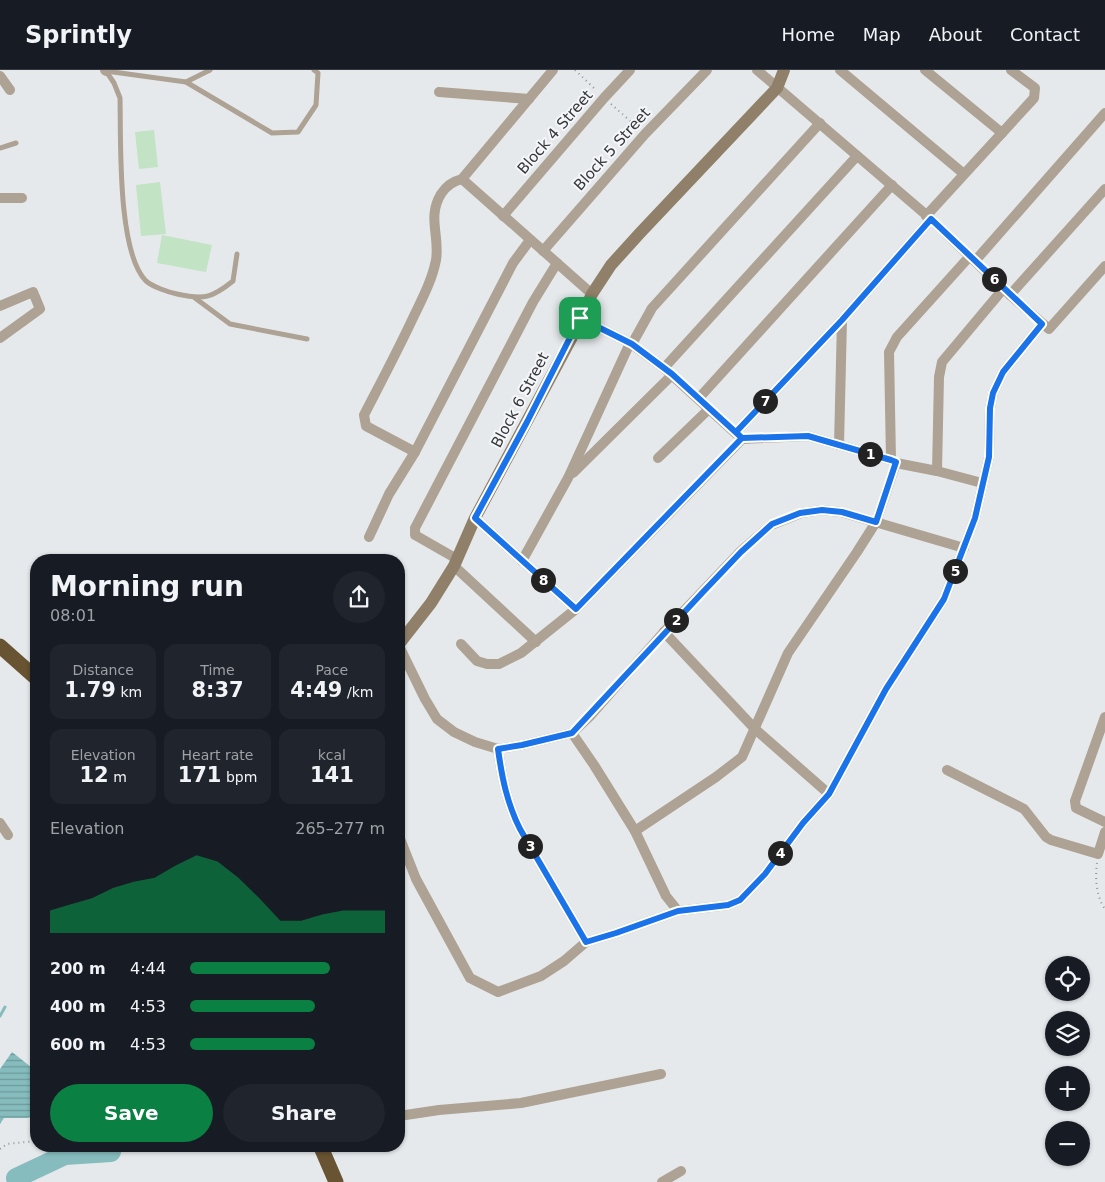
<!DOCTYPE html>
<meta charset="utf-8">
<style>
:root{--surface:#171b24;--page:#20242c;--text:#f1f3f6;--muted:#9ea1a6;--line:#363941;--accent:#0b8043}
body{margin:0;font-family:"DejaVu Sans",sans-serif;background:var(--page);color:var(--text);height:100vh;display:flex;flex-direction:column;font-size:19px;white-space:nowrap}
*{box-sizing:border-box;margin:0}
p{font-size:16px;color:var(--muted)}
.icon{flex:none;width:28px;height:28px;fill:none;stroke:currentColor;stroke-width:2;stroke-linecap:round;stroke-linejoin:round}
.map{position:relative;flex:1;overflow:hidden}
.side{position:absolute;left:30px;top:484px;width:375px;height:598px;display:flex;flex-direction:column;background:var(--surface);border-radius:20px;box-shadow:0 1px 4px #0004}
.side>*{flex:none}
.buttons{position:absolute;left:1045px;top:886px;display:grid;gap:10px}
.buttons a{display:grid;place-items:center;width:45px;height:45px;border-radius:50%;background:var(--surface);box-shadow:0 1px 4px #0004;font-size:25px}
.pin{position:absolute;display:grid;place-items:center;width:42px;height:42px;color:#fff;margin:-21px;border-radius:10px;box-shadow:0 2px 8px #0006}
.km{position:absolute;width:25px;height:25px;margin:-12px;border-radius:50%;background:#222;color:#fff;font-size:14px;line-height:25px;text-align:center}
.round{display:grid;place-items:center;flex:none;width:52px;height:52px;border-radius:26px;background:var(--page)}
.overview{display:flex;align-items:center;justify-content:space-between;height:85px;padding:0 20px}
h1{font-size:28px;font-weight:700;line-height:38px}
.stats{display:grid;grid-template-columns:repeat(3,1fr);gap:8px;height:85px;padding:5px 20px}
.stats div{display:grid;align-content:center;border-radius:12px;background:var(--page);text-align:center}
.stats b{font-size:21px;font-weight:700}
.stats small{font-size:14px;font-weight:400}
.stats p{font-size:14px}
.chart{height:140px;padding:10px 20px}
.chart p{display:flex;justify-content:space-between}
.chart svg{width:100%;height:90px;margin-top:5px;fill:var(--accent);opacity:.7}
.primary-button{display:flex;gap:10px;margin-top:auto;padding:10px 20px}
.primary-button a{flex:1;height:58px;border-radius:30px;background:var(--accent);color:#fff;font-size:20px;font-weight:700;line-height:58px;text-align:center}
.primary-button a+a{background:var(--page);color:var(--text)}
ul{padding:0 20px;list-style:none;font-size:16px}
li{display:grid;grid-template-columns:80px 60px 1fr;align-items:center;height:38px}
li i{height:12px;border-radius:6px;background:var(--accent)}
header{display:flex;align-items:center;gap:30px;box-sizing:border-box;height:70px;padding:0 25px;background:var(--surface);border-bottom:1px solid var(--line)}
header strong{font-size:24px}
nav{display:flex;gap:28px;margin-inline-start:auto;font-size:18px}
.map>svg:first-child{display:block}
</style>
<header>
<strong>Sprintly</strong>
<nav><a>Home</a><a>Map</a><a>About</a><a>Contact</a></nav>
</header>
<div class="map">
<svg width="1105" height="1112" viewBox="0 0 1105 1112">
<defs>
<pattern id="water-rules" width="6" height="5" patternUnits="userSpaceOnUse" patternTransform="scale(1.25)"><rect width="6" height="5" fill="#86bcbd"/><path d="M0 2.5h6" fill="none" stroke="#6e9a9b"/></pattern>
</defs>
<rect width="100%" height="100%" fill="#e6e9ec"/>
<!-- green -->
<g fill="#c2e3c4">
<path d="M154,60L158,97L139,99L135,62Z"/>
<path d="M160,112L166,164L141,166L136,115Z"/>
<path d="M162,165L212,175L206,202L157,193Z"/>
</g>
<!-- water -->
<path fill="url(#water-rules)" d="M12,982L36,1001V1046L27,1048H4L0,1054V999Z"/>
<g fill="none" stroke-linecap="round" stroke-linejoin="round">
<!-- stream -->
<path stroke="#86bcbd" stroke-width="3" d="M0,946L5,937"/>
<!-- river -->
<path stroke="#86bcbd" stroke-width="20" d="M17,1112L16,1108L65,1085L111,1082"/>
<!-- path -->
<g stroke="#929496" stroke-width="2" stroke-dasharray="1 4" stroke-linecap="butt">
<path d="M575,0L596,20"/>
<path d="M611,34L637,57"/>
<path d="M1097,793C1095,808 1096,826 1105,839"/>
<path d="M0,1079L7,1074L36,1071"/>
</g>
<!-- lane -->
<g stroke="#ada293" stroke-width="5">
<path d="M106,1L114,13L120,28C121,69 117,182 146,211C153,217 168,222 177,224C204,230 212,228 233,211L237,184"/>
<path d="M106,1L186,12L272,63L298,62L316,35L318,3L314,0"/>
<path d="M186,12L210,0"/>
<path d="M0,78L16,73"/>
<path d="M195,228L230,254L307,269"/>
</g>
<!-- street -->
<g stroke="#ada293" stroke-width="10">
<path d="M105,0L106,1"/>
<path d="M757,0L931,149L1010,225L1049,259L1105,196"/>
<path d="M840,0L964,104"/>
<path d="M925,0L1002,63"/>
<path d="M0,6L10,20"/>
<path d="M439,22L529,29"/>
<path d="M462,109L592,224"/>
<path d="M0,128H22"/>
<path d="M503,146L604,28L630,0"/>
<path d="M926,146L1034,28L1035,18L1011,0"/>
<path d="M530,170L513,193L415,382L366,356L364,345C380,314 397,282 412,250C421,231 432,211 436,190C440,166 427,147 441,124C446,116 454,111 462,109L553,0"/>
<path d="M543,181L645,64L707,0"/>
<path d="M975,191L1105,43"/>
<path d="M1010,225L1105,119"/>
<path d="M0,236L33,222L40,239L0,268"/>
<path d="M580,248L630,273L664,298L742,369L808,366L891,390L896,393L937,401L982,413"/>
<path d="M632,274L652,238L820,53"/>
<path d="M664,298L857,86"/>
<path d="M699,328L892,115"/>
<path d="M736,362L842,250L931,149"/>
<path d="M839,375L842,250"/>
<path d="M658,388L709,339"/>
<path d="M891,390L889,282L897,267L970,186"/>
<path d="M937,401L939,307L942,292L1004,218"/>
<path d="M573,403L672,305"/>
<path d="M475,448L576,539"/>
<path d="M369,467L389,424L415,382"/>
<path d="M457,489L415,465V458L533,232L557,193"/>
<path d="M522,491L568,408L630,273"/>
<path d="M454,496L536,572"/>
<path d="M664,562L755,659L829,724"/>
<path d="M461,574L477,591L487,594H499L521,583L576,539L742,369"/>
<path d="M399,576L425,629L437,649L454,662L475,672L498,679L522,675L572,663L591,645L664,562L741,481L771,455L801,443L822,440L841,442L964,478"/>
<path d="M1105,647L1075,731L1076,738L1105,752"/>
<path d="M572,663L594,695L635,761L666,826L678,841"/>
<path d="M498,679C502,708 507,733 520,759L586,872"/>
<path d="M947,700L1024,739L1046,767L1051,770L1098,784L1105,762"/>
<path d="M0,753L8,765"/>
<path d="M635,761L716,707L742,687L788,583L857,482L876,452L896,393"/>
<path d="M399,766L416,809L470,908L498,922L541,906L564,891L586,872L616,863L678,841L728,835L740,830L765,804L803,753L829,724L886,619L944,529L975,448L989,387L990,338L993,323L1003,302L1042,254"/>
<path d="M399,1046L439,1040L521,1033L661,1004"/>
<path d="M662,1112L681,1101"/>
</g>
<!-- secondary -->
<path stroke="#908069" stroke-width="12" d="M399,574L431,533L454,496L475,448L571,269L592,224L611,195L640,163L777,18L784,0"/>
<!-- highway -->
<g stroke="#685332" stroke-width="15">
<path d="M0,576L36,608"/>
<path d="M320,1075L336,1112"/>
</g>
</g>
<g fill="none" stroke-linecap="round" stroke-linejoin="round">
<!-- route casing -->
<g stroke="#fff" stroke-width="10">
<path id="route" d="M580,248L632,274L672,304L742,368L808,366L891,390L896,392L876,452L842,442L822,440L800,443L772,454L741,482L703,522L572,663L522,675L498,679C502,708 507,733 520,759L586,872L616,863L678,841L728,835L740,830L765,804L803,753L829,724L886,619L944,529L975,448L989,387L990,338L993,323L1003,302L1042,254L931,149L842,250L736,362L742,368L576,539L475,448L527,352L580,248"/>
</g>
<!-- route -->
<use href="#route" stroke="#1a73e8" stroke-width="6"/>
</g>
<g text-anchor="middle" stroke-width="4" stroke-linejoin="round" paint-order="stroke">
<!-- street labels -->
<g font-size="15" fill="#363738" stroke="#f4f6f9">
<text transform="translate(555 62) rotate(-49)" y="5">Block 4 Street</text>
<text transform="translate(612 79) rotate(-48)" y="5">Block 5 Street</text>
<text transform="translate(520 330) rotate(-62)" y="5">Block 6 Street</text>
</g>
</g>
</svg>
<div class="buttons">
<a><svg class="icon" aria-label="locate" viewBox="0 0 24 24"><circle cx="12" cy="12" r="6"/><path d="M12 2v4M12 18v4M2 12h4M18 12h4"/></svg></a>
<a><svg class="icon" aria-label="layers" viewBox="0 0 24 24"><path d="M12 4l9 5-9 5-9-5zM3 14l9 5 9-5"/></svg></a>
<a>+</a>
<a>−</a>
</div>
<div class="pin" style="left:580px;top:248px;background:#1e9e55"><svg class="icon" aria-label="arrive" viewBox="0 0 24 24"><path d="M6 21V4h12l-3 4 3 4H6"/></svg></div>
<b class="km" style="left:870px;top:384px">1</b>
<b class="km" style="left:676px;top:550px">2</b>
<b class="km" style="left:530px;top:776px">3</b>
<b class="km" style="left:780px;top:783px">4</b>
<b class="km" style="left:955px;top:501px">5</b>
<b class="km" style="left:994px;top:209px">6</b>
<b class="km" style="left:765px;top:331px">7</b>
<b class="km" style="left:543px;top:510px">8</b>
<section class="side">
<div class="overview"><div><h1>Morning run</h1><p>08:01</p></div><a class="round"><svg class="icon" aria-label="share" viewBox="0 0 24 24"><path d="M12 15V3M7 8l5-5 5 5M5 13v7h14v-7"/></svg></a></div>
<div class="stats">
<div><p>Distance</p><b>1.79<small> km</small></b></div>
<div><p>Time</p><b>8:37</b></div>
<div><p>Pace</p><b>4:49<small> /km</small></b></div>
</div>
<div class="stats">
<div><p>Elevation</p><b>12<small> m</small></b></div>
<div><p>Heart rate</p><b>171<small> bpm</small></b></div>
<div><p>kcal</p><b>141</b></div>
</div>
<div class="chart"><p><span>Elevation</span>265–277 m</p>
<svg viewBox="0 0 160 44" preserveAspectRatio="none"><path d="M0 44V33L10 30L20 27L30 22L40 19L50 17L60 11L70 6L80 9L90 17L100 27L110 38L120 38L130 35L140 33L150 33L160 33V44z"/></svg>
</div>
<ul>
<li><b>200 m</b>4:44<i style="width:72%"></i></li>
<li><b>400 m</b>4:53<i style="width:64%"></i></li>
<li><b>600 m</b>4:53<i style="width:64%"></i></li>
</ul>
<div class="primary-button"><a>Save</a><a>Share</a></div>
</section>
</div>
